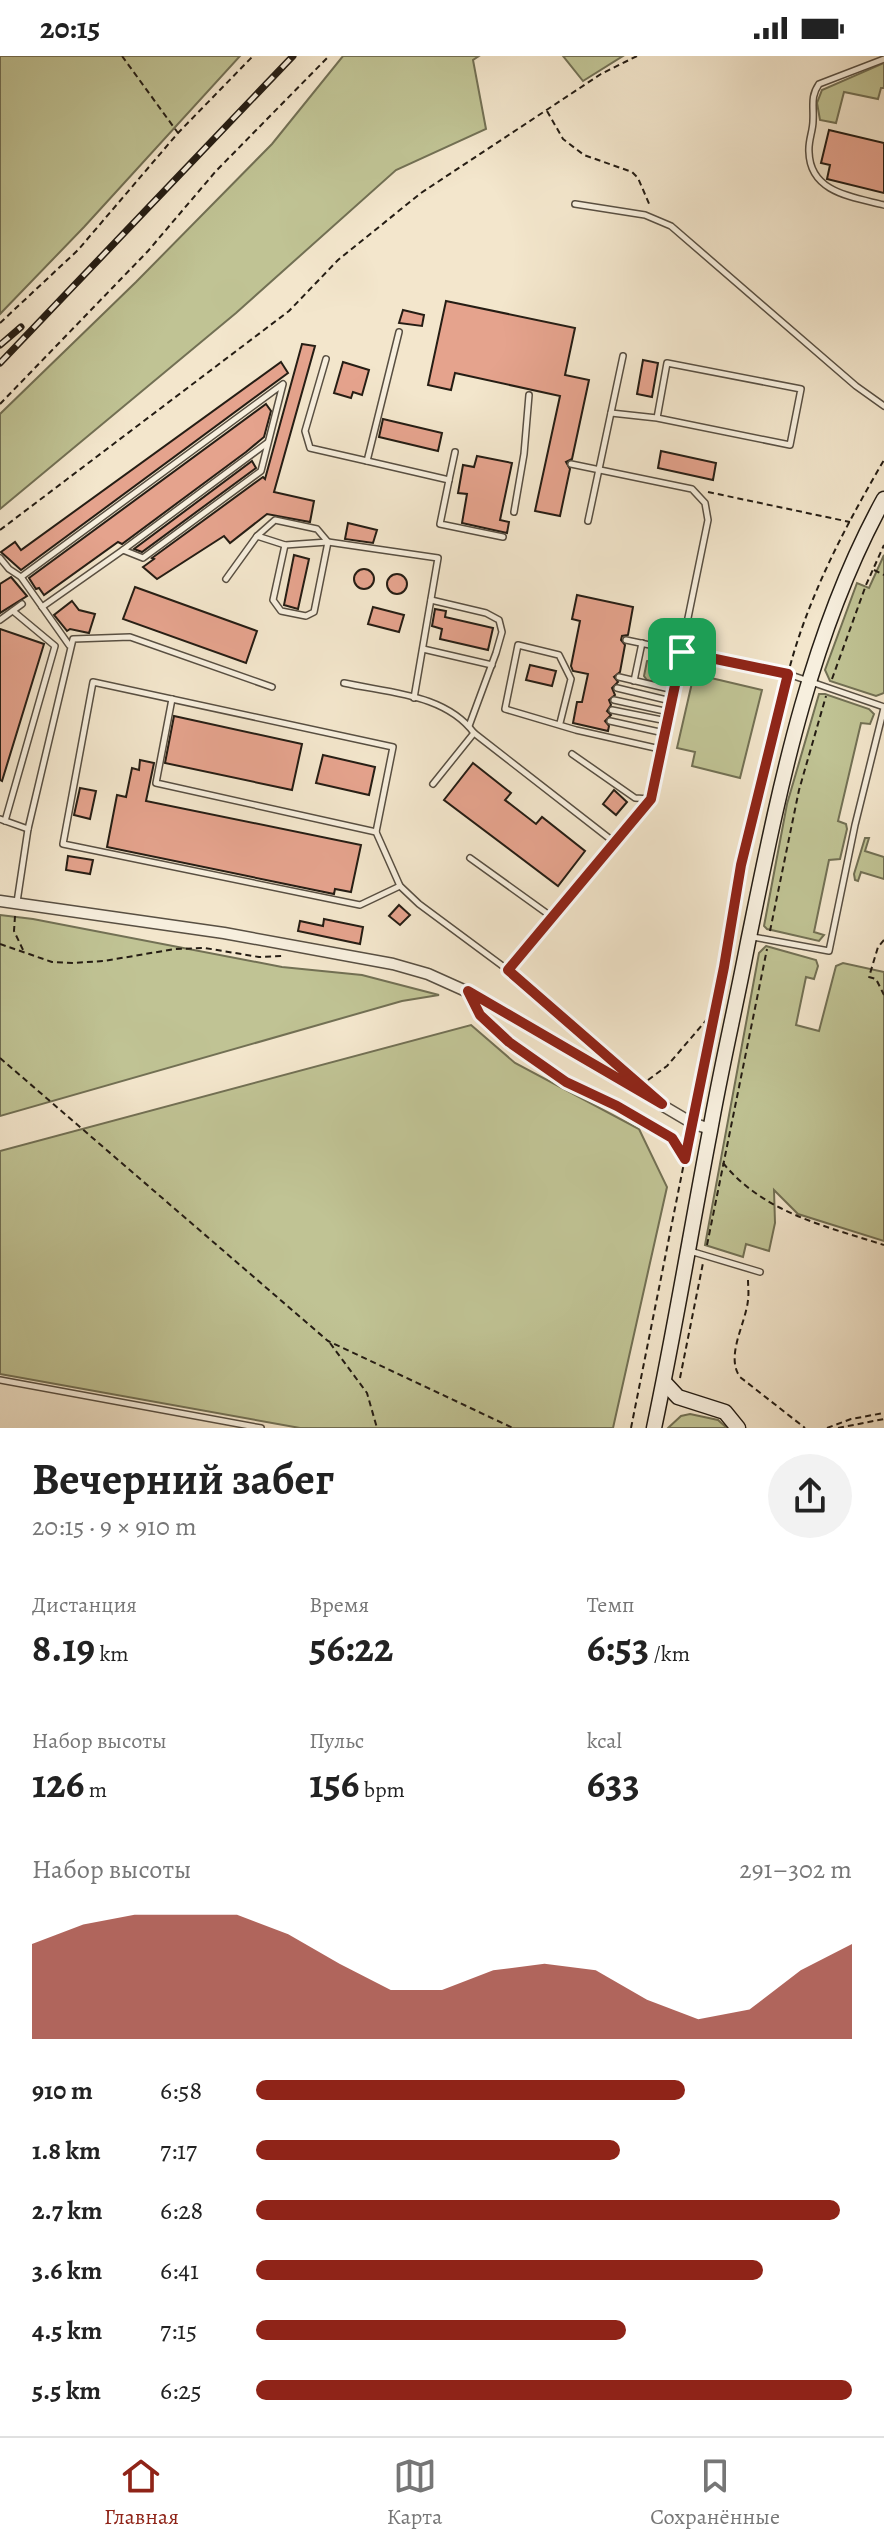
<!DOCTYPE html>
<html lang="ru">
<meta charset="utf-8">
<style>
:root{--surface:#fff;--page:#f2f2f2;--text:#222;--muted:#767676;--line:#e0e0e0;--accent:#8f2418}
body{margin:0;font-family:Alegreya,serif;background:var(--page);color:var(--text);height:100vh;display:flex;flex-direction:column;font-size:30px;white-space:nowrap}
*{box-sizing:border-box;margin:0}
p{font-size:26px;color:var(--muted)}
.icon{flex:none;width:44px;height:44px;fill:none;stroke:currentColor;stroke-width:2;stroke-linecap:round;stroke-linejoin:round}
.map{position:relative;height:1372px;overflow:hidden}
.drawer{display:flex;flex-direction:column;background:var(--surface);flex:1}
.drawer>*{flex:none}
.pin{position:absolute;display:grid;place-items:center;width:68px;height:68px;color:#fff;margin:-34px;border-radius:16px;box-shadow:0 4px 12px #0006}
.round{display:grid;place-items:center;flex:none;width:84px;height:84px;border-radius:42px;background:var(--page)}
.headline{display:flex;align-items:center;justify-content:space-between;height:136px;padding:0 32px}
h1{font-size:44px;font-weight:700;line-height:60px}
.stats{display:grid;grid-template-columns:repeat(3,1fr);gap:12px;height:136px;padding:8px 32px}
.stats div{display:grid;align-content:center}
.stats b{font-size:40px;font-weight:700}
.stats small{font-size:22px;font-weight:400}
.stats p{font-size:22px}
.chart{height:224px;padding:16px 32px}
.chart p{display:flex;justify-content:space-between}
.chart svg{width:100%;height:144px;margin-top:8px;fill:var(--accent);opacity:.7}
ul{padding:0 32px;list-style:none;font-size:26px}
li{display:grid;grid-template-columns:128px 96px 1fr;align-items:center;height:60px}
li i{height:20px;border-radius:10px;background:var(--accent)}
.status{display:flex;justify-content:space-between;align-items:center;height:56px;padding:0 40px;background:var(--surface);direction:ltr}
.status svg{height:22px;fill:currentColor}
.dock{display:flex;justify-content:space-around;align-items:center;height:112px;border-top:2px solid var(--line);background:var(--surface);font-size:22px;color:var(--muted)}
.dock a{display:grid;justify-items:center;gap:4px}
.dock .current{color:var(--accent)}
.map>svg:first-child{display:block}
</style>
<div class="status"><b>20:15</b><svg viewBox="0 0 49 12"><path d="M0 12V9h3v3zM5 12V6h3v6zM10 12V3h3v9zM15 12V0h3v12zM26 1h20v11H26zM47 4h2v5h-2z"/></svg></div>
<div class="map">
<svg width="884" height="1372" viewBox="0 0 884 1372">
<rect width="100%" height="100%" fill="#f3e6cc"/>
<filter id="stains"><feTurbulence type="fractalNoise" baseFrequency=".0025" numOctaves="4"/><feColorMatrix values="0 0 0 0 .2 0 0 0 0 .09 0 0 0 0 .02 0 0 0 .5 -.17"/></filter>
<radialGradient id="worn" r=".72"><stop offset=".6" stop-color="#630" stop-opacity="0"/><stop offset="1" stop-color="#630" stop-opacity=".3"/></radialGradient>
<!-- green -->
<g fill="#c0c394" stroke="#727054" stroke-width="2">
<path d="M0,0H240L84,171L0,258Z"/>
<path d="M343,0H479L473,4L486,73L396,114L236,257L0,453V358L136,226L272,88Z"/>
<path d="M563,0H623L583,25Z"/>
<path d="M884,7V32H881L878,43L844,36L836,67L820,64L817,47L822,34Z"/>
<path d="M884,499V637L876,640L830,625L825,614L857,527L869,532Z"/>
<path d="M652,604L670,608L673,613L671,626L667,629L647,624L644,620L647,605Z"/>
<path d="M694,618L762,634L740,722L692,710L695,696L677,692Z"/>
<path d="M819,638H825L869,653L874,658L870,668L861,667L838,765L846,768L847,773L840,803L829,804L814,876L824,879L819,885L767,873L764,870L787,748Z"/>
<path d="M865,782H869L865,795L884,801V823L861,816L858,825L855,824L854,818Z"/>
<path d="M0,859L33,863L282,911L362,919L439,939L402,945L0,1060Z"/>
<path d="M766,890L816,904L818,910L814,923L806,921L796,969L819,975L836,910L843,907L884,916V1185L798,1158L774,1134L775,1167L769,1195L746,1188L743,1201L705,1189L759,897Z"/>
<path d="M471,969L515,1007L639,1073L667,1131L613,1372H300L0,1318V1095Z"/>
<path d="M690,1358L718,1364L727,1372H668L681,1360Z"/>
</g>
<!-- building -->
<g fill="#e5a38d" stroke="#251d14" stroke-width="2">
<path d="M829,74L884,87V137L827,123L830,109L821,107Z"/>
<path d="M446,245L575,272L565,319L589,324L572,403L566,406L570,413L560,460L535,455L560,340L455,317L451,334L428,329Z"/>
<path d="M403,254L424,259L422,270L399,267Z"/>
<path d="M302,288L315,290L274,436L314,445L310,466L267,458L230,487L224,480L157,523L143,511L154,503L152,502L263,421L265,423Z"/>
<path d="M643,304L658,307L652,341L637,338Z"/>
<path d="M281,306L288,317L21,514L1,496L15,486L21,494Z"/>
<path d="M343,306L369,314L362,339L353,336L351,342L334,337Z"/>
<path d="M266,348L271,355L264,381L246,396L122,488L118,486L44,539L39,532L36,533L29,522Z"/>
<path d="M383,363L442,377L438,395L379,381Z"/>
<path d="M661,395L716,407L713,424L658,412Z"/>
<path d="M477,400L512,407L500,464L509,466L507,477L462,467L467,438L458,437L463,409L474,411Z"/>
<path d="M252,405L256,412L142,496L134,493Z"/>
<path d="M348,467L377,474L373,487L345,483Z"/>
<path d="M294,499L309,503L298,553L284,549Z"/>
<circle cx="364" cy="523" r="10"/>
<circle cx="397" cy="528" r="10"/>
<path d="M11,521L27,540L0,557V528Z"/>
<path d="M135,531L257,575L246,607L123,563Z"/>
<path d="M577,539L633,551L628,579L622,580L621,584L625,589L620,616L614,621L618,626L612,632L615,639L609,644L611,649L607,655L611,659L605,665L609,670L608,675L573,667L577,646H582L588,618L573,615L571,610L580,565L572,563Z"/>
<path d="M72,545L79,554L95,558L89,577L70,573L67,575L54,559Z"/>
<path d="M373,551L404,559L399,576L368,568Z"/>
<path d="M435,553L446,555L445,561L493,572L488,594L440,583L442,573L432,570Z"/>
<path d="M0,573L44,588L2,725L0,724Z"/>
<path d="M530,609L556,615L552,630L526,624Z"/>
<path d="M174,660L302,688L292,734L165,707Z"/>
<path d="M323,699L375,711L369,739L316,727Z"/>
<path d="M140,704L154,707L146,745L361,789L351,836L335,833L334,838L107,791L117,739L126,741L132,712L139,714Z"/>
<path d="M473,707L511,737L505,744L536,768L542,761L585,795L558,830L444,744Z"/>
<path d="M80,732L96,735L90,763L74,759Z"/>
<path d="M614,734L627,746L616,759L603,748Z"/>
<path d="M68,800L93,804L90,818L66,814Z"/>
<path d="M399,849L410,859L400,869L389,860Z"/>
<path d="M324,863L363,871L360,888L298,875L300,865L323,870Z"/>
</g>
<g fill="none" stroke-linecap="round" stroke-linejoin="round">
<!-- lane casing -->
<g stroke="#584f42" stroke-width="8">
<g id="lane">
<path d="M884,3L819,28C810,41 814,50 813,65C813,75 808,85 809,96C810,137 853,141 884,149"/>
<path d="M575,148L645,159L671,170L856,330L884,350"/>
<path d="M326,303L305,375L310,392L367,405L399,276"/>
<path d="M611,357L657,362L790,389L801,333L667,307L657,362"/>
<path d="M367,405L449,424L440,468L503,481"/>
<path d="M449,424L455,396"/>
<path d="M514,456L524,398L529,339"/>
<path d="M588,465L623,300"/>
<path d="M257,480L275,464L317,473L328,486L314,556L306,560L281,555L273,544L285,489"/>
<path d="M123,494L267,387"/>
<path d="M0,502L9,513L21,521L69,589"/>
<path d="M21,521L283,328L261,415L143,502L123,494L42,551"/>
<path d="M226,523L257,480L285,489L328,486L438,502L414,642"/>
<path d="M431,544L486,557L499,564L502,576L496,597L469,670"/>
<path d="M0,564L22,548"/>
<path d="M626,584L788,618L884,651"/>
<path d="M423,593L492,609"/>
<path d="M619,621L674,634"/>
<path d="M634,625L642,587"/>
<path d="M344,627C389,637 445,638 474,677"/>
<path d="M617,632L671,645"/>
<path d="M172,643L156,727L376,776L400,830L419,848L508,914L650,1037"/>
<path d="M614,644L669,656"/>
<path d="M612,654L667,665"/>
<path d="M610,665L664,677"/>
<path d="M560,667L571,623L559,599L518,589L505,653L576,674L660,693"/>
<path d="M572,698L635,742L650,743"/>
<path d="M433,728L474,677L614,786"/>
<path d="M0,763L28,773"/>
<path d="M5,765L55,590L13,555"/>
<path d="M376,776L393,691L93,626L63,788L360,849L400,830"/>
<path d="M470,802L552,861"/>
<path d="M17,846L28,773L73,583L130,581L272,631"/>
<path d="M753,881L829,895L855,769L884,652"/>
<path d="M508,914L651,743L708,464L705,447L692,433L571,408"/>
<path d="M690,1195L760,1216"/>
<path d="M0,1324L261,1372"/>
</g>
</g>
<!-- street casing -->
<g stroke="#584f42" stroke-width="13">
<path id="street" d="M0,845L224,877L393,908L428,918L477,940L692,1067L710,1073"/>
</g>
<!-- secondary casing -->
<g stroke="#251d14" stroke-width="17">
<g id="secondary">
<path d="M664,1326L678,1341L725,1356L738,1372"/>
<path d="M654,1372C675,1273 691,1174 710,1075C721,1012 736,949 748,886C779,735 809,579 884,443"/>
</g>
</g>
<!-- path -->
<g stroke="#251d14" stroke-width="2" stroke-dasharray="6 4" stroke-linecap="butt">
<path d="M122,0L178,77"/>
<path d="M547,55L563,83L584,99L632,116L638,122L650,150"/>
<path d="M0,267L78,194L178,77L253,0"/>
<path d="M0,348L148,195L216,115L329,0"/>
<path d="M708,436L850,466"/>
<path d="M0,474L289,255L338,204L421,137L601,18L637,0"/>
<path d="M874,514L884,519"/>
<path d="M790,610C810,537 846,469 884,404"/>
<path d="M832,623L866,529L884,489"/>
<path d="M15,860L14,875L24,896"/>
<path d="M770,875L799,734L826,640"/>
<path d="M884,884L878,891L869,921L876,923L884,939"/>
<path d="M0,888L52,906L73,907L104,905L175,893L205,892L259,901L282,900"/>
<path d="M477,954L509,986L566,1026L617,1050L672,1082L684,1101"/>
<path d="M0,1002L328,1285L513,1372"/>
<path d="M648,1024L667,1010L715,954"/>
<path d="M695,1055C724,912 747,769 785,628"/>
<path d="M723,1107C764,1157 825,1170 884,1189"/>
<path d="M707,1189L767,893"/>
<path d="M748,1224C748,1230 749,1237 748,1244C746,1267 725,1300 740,1321L805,1372"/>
<path d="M330,1287L367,1337L377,1372"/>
<path d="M680,1322L703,1207"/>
<path d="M631,1372L690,1077"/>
<path d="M827,1372L851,1363L884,1357"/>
<path d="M838,1372L884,1363"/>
</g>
<!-- lane -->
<use href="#lane" stroke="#f7efde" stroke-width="5"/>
<!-- street -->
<use href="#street" stroke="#f7efde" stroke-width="10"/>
<!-- secondary -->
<use href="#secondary" stroke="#f7efde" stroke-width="14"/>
<!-- rail casing -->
<g stroke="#251d14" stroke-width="7">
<g id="rail">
<path d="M0,289L21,271"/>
<path d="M0,307L293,0"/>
</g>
</g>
<!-- rail -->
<use href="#rail" stroke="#f7efde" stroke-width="4" stroke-dasharray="12" stroke-linecap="butt"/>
</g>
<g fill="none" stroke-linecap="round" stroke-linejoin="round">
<!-- route casing -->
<g stroke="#fff" stroke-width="16">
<path id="route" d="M682,596L788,618L741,809L724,911L685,1103L672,1082L617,1050L566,1026L509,986L480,959L468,935L662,1048L508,914L651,743Z"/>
</g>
<!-- route -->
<use href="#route" stroke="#8f2418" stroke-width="10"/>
</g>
<rect width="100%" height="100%" filter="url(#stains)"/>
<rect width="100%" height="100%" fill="url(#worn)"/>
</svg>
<div class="pin" style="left:682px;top:596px;background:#1e9e55"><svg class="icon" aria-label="arrive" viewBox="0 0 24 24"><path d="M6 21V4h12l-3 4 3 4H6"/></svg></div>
</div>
<section class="drawer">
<div class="headline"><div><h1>Вечерний забег</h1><p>20:15 · 9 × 910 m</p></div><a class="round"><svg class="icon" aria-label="share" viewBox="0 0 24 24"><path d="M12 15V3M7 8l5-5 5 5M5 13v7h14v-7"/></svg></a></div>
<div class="stats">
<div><p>Дистанция</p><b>8.19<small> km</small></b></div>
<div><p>Время</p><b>56:22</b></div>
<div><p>Темп</p><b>6:53<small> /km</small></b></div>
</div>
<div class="stats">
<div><p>Набор высоты</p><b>126<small> m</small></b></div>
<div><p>Пульс</p><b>156<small> bpm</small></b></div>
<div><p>kcal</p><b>633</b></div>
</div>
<div class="chart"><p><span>Набор высоты</span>291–302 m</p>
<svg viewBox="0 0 160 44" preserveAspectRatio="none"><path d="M0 44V15L10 9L20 6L30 6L40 6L50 12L60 21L70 29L80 29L90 23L100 21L110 23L120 32L130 38L140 35L150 23L160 15V44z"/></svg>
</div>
<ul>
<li><b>910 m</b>6:58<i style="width:72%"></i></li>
<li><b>1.8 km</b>7:17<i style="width:61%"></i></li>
<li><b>2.7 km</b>6:28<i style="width:98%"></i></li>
<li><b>3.6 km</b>6:41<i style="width:85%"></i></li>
<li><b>4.5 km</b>7:15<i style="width:62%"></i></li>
<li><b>5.5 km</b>6:25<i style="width:100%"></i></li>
</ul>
</section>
<nav class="dock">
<a class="current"><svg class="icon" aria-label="home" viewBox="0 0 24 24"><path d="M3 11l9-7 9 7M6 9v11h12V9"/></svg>Главная</a>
<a><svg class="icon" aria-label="map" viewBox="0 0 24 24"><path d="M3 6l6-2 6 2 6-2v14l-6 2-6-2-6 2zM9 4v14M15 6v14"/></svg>Карта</a>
<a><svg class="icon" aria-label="saved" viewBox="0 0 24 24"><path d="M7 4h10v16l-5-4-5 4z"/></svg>Сохранённые</a>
</nav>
